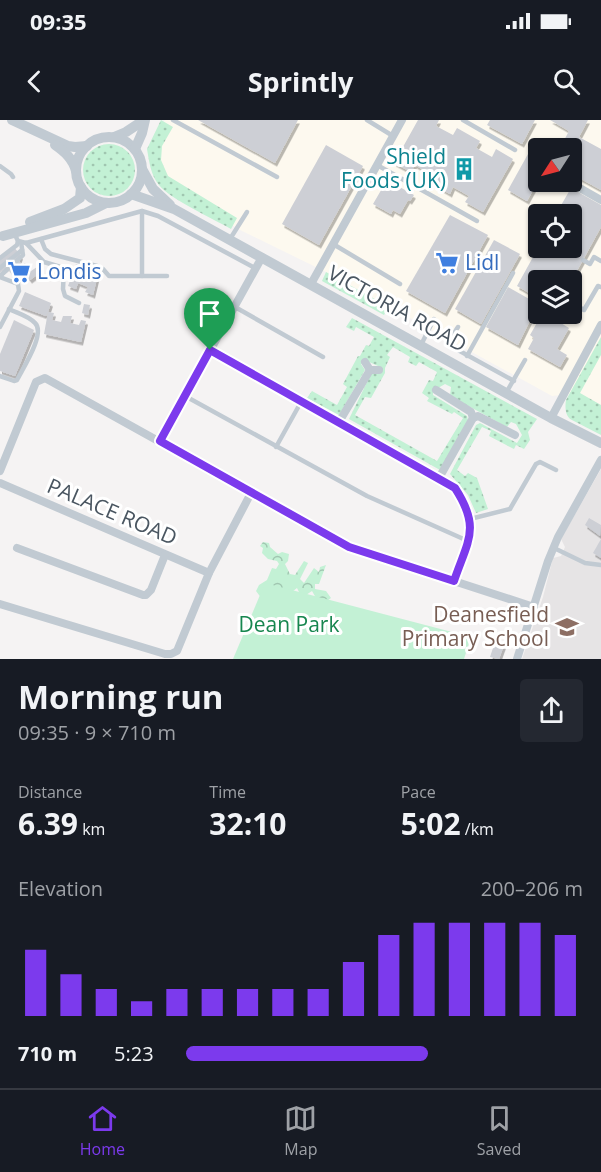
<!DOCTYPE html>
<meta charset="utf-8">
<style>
:root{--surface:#171b24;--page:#242831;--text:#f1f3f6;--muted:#9ea1a6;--line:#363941;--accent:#7c3aed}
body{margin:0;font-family:"Open Sans",sans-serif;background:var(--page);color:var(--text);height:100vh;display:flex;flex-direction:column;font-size:22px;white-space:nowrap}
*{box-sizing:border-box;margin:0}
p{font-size:20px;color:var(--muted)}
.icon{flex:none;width:33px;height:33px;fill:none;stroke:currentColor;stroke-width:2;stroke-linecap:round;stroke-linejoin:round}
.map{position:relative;height:539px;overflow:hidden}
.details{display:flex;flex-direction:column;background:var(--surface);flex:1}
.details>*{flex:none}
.needle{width:39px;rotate:234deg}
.buttons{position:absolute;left:528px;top:18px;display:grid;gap:12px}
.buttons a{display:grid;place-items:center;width:54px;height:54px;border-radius:6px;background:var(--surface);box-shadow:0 2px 4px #0004;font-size:30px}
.pin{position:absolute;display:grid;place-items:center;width:51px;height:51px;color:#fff;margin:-62px -26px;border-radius:50% 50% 50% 0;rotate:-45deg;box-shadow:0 0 6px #0007}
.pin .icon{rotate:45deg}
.round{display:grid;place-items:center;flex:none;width:63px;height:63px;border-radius:6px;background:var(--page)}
.headline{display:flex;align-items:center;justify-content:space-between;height:102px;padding:0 18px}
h1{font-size:33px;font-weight:700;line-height:45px}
.stats{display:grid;grid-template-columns:repeat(3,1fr);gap:9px;height:102px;padding:6px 18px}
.stats div{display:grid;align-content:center}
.stats b{font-size:30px;font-weight:700}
.stats small{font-size:16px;font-weight:400}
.stats p{font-size:16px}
.chart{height:168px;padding:12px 18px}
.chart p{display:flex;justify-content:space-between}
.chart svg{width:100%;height:108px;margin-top:6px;stroke:var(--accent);stroke-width:6}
ul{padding:0 18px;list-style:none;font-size:20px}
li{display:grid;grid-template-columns:96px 72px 1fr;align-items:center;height:45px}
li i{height:15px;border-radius:8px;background:var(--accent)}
.status{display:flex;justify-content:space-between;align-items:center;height:42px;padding:0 30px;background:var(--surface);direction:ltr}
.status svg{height:16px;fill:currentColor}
header{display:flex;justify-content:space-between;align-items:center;height:78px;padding:0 18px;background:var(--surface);font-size:27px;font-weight:700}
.tabs{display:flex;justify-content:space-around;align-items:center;height:84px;border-top:2px solid var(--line);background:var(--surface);font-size:16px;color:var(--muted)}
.tabs a{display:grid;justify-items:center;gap:3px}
.tabs .active{color:var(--accent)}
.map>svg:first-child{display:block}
</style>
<div class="status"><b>09:35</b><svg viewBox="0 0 49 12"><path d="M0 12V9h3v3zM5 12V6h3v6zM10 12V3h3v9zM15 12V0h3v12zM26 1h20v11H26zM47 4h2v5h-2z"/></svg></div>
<header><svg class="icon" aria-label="back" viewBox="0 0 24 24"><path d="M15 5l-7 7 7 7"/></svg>Sprintly<svg class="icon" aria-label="search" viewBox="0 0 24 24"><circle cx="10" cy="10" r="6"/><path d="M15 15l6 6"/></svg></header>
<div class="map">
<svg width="601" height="539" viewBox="0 0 601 539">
<defs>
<pattern id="grass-dots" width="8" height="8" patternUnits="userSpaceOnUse" patternTransform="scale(1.5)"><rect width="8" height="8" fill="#c3f1d5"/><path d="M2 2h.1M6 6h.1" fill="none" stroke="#a0c6b0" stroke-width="1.8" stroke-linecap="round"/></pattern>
<pattern id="forest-crowns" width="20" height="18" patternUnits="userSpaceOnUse" patternTransform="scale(1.5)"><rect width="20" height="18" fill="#c3f1d5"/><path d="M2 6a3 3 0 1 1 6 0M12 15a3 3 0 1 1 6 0" fill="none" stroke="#a0c6b0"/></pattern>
<filter id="shadow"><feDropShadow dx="2" dy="3.5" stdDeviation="0" flood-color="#0004"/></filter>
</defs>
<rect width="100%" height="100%" fill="#f5f3f3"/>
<!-- commercial -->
<path fill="#fdf9ef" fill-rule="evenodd" d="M165,0H601V285L579,273L552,276L326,152L242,111L172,68L153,23ZM538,28H572V62H538ZM538,94H572V128H538ZM538,160H572V194H538Z"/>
<!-- education -->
<path fill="#e6e4e5" d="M601,349V539H522L543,477L553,438L561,436L565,427L561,419Z"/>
<!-- grass -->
<g fill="url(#grass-dots)" fill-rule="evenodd">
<path d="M161,0L173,7L162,26L161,40L168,56L237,98L231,109C214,99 170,79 159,65C151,56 149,41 147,29Z"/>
<circle cx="109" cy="50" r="26"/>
<path d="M326,152L389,187L384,195L322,161Z"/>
<path d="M352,198L537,299L528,312L530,320L524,329L516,325L514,329L489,316L491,311L482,307L457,350L465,356L468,353L477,358L488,389L476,393L468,375L450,354L476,305L480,303L517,323L522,315L516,304L511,302L507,307L450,276L451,267L445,264L433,271V275L467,296L468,300L440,350L349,299L371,254L378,246L367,241L361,244L365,250L339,295L307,278L312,271L337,285L347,267L343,264L358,236H360L366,225L369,226L374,217L356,207L354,211L346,207ZM393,227L410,237L408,242L416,246L419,242L437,252L433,261L429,260L422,273L429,278L427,281L452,294L454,292L463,298L437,341L355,295L365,277L371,278L385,253V248L390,237L387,235Z"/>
<path d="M601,217V235L580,273L601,285V315L570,299C565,294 565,287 566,280Z"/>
</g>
<!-- forest -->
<path fill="url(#forest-crowns)" d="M263,422L269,423L270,427L278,434L282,432L289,434L288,441L285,444L290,454L295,455L304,441L308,443L300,459L304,463L314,448L319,452L320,447L326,445L319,464H315V469L326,471L331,478L324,483L316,478L312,471L306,475L300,474L297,468L288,475L262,479L256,471L259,465L267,460L272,448L276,449L279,444L277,441L268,439L262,433L263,428L260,426Z"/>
<!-- park -->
<path fill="#c3f1d5" d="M265,463L471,517L464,539H233Z"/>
<!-- building -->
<g fill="#cdcfd5" filter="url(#shadow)">
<path d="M198,0H298L275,43Z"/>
<path d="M418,0H439L436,6L453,15L457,8L480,21L476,28L492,37L496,29L513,39L483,92L465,82L469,76L453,67L450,74L427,61L431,54L415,45L411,52L394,43Z"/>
<path d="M490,0H535L522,24L487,5Z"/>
<path d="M550,0H588L579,17L601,29V70L572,54V28H560L569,11Z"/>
<path d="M326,25L363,46L319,125L282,104Z"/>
<path d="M528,34L538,39V61L527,81L508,70Z"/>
<path d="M387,60L414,75L410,81L408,80L400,94L393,90L391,94L373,84Z"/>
<path d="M571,68L601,85V107L572,160H538V178L517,166L538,128H572V94H556Z"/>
<path d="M450,95L488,115L445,193L406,171Z"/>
<path d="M494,120L520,134L481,204L455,189Z"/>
<path d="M14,127L21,136L19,141L22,145L25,143L31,151L37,147L41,152L30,160L26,155L17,160L7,147L0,153V138Z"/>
<path d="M76,144L99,150L93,175L85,172L88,167L78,163L76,169L68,166Z"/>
<path d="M508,167L538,184L518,225L486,207Z"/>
<path d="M25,172L51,183L48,192L54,193L52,200L61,202L63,196H72L70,203L79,205L81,200L86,201L81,222L44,214L48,192L46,196L19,186Z"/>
<path d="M84,184L90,185L88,195L82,193Z"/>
<path d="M542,194H562L556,200L569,208L557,229L567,235L560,247L528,229L534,218L530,215Z"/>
<path d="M14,200L34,210L15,256L0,251V234Z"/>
<path d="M589,398L601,405L600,416L585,405Z"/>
<path d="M601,419V438L593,433Z"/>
<path d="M495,522L504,525L499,539L490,537Z"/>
</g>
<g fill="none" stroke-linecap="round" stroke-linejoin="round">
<!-- service -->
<g stroke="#c1cad2" stroke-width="4.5">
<path d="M173,0L277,57"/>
<path d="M367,0L393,16"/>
<path d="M463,0L515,30"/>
<path d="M377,45L477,101"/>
<path d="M0,46L11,54L13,57"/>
<path d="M14,113L18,121L26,123L142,91L158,96L255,148"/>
<path d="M41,119L45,129L51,134L97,146L103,149L109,156H167"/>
<path d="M230,119L247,92"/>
<path d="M26,123L44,142L64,148L63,169L65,176L79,183"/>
<path d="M333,124L400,164"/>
<path d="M0,138L17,125L18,121"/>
<path d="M583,140L590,144L594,137L601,141"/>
<path d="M0,148L22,130"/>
<path d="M0,156L23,135L21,122"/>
<path d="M142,156V91"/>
<path d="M0,157L18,164L19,171L0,207"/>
<path d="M572,183L584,190L598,166L601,167"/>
<path d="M235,187L323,237"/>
<path d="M458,207L447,224L514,261"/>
<path d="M421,225L434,199"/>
<path d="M467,236L513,153"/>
<path d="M0,256L14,261L17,260C23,248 46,213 35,203C29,196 17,193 9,189"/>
<path d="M506,273L525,240"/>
<path d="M185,276L367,376L468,421"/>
<path d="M276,327L301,282"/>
<path d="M470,399L510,389L536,344L540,342L556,350"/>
<path d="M554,428L585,443L601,445"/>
</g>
<!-- minor -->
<g stroke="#c1cad2" stroke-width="8">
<path d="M569,62L601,80"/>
<path d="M311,164L402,0"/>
<path d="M210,230L455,367C481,408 468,420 454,461"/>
<path d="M365,242L370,250H379"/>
<path d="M436,270L471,292L473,298L478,296L515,315"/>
<path d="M551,298L601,205"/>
<path d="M339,302L370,250"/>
<path d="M160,321L262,137"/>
<path d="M0,351L36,262L45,258L349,427L534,487"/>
<path d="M439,358L473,298"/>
<path d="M0,363L209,453"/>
<path d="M17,428L143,475H146L151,470L165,435"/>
<path d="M0,484L165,534H171L177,531L209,453L251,373"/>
<path d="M517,539L548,441L558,417L601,340"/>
</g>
<!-- tertiary -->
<g stroke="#c1cad2" stroke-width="10">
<path d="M12,0L68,26L75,27L87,26"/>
<path d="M114,17L126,12L144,0"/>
<circle cx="109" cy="50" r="33"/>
<path d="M55,25C65,32 73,39 76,51"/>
<path d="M135,29L142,13L145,0"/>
<path d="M142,49L153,69L170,85"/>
<path d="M131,74L174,89L551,298L601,323"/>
<path d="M30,102L64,89L80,78L81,67"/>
<path d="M3,116L86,93L106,83"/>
</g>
</g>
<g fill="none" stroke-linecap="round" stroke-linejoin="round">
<!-- route casing -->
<g stroke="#fff" stroke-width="12">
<path id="route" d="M210,230L455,368C481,408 468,420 454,461L349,427L160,321Z"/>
</g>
<!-- route -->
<use href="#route" stroke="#7c3aed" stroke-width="8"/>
</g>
<!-- icons -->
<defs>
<g id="building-bare" transform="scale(1.8)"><path d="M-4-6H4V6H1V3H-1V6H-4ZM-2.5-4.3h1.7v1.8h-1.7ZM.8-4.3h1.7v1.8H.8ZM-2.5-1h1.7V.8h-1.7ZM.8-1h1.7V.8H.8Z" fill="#0f9aa8" stroke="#fff" stroke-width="2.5" paint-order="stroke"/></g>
<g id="supermarket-bare" transform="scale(1.8)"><path d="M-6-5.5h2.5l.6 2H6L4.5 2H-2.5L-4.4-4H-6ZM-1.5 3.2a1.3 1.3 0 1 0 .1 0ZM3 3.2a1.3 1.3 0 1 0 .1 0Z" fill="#3f7fe0" stroke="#fff" stroke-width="2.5" paint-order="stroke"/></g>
<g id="school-bare" transform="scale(1.8)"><path d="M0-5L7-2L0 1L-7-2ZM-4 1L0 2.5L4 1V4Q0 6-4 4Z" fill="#8d6e63" stroke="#fff" stroke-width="2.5" paint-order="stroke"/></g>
</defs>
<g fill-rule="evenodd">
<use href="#building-bare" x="464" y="49"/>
<use href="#supermarket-bare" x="447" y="143"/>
<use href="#supermarket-bare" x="19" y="152"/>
<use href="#school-bare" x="567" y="507"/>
</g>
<g text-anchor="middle" stroke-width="6" stroke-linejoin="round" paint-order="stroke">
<!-- culture labels -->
<g font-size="21" fill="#0d838f" stroke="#fff" text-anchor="end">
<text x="446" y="44">Shield<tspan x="446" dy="24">Foods (UK)</tspan></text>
</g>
<!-- shop labels -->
<g font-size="21" fill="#366cbe" stroke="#fff" text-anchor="start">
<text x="465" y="150">Lidl</text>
<text x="37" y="159">Londis</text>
</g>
<!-- street labels -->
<g font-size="21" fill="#4a5661" stroke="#fff">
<text transform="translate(397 189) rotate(29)" y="7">VICTORIA ROAD</text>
<text transform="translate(112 392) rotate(23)" y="7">PALACE ROAD</text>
</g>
<!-- education labels -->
<g font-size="21" fill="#785e54" stroke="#fff" text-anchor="end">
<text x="549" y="502">Deanesfield<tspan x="549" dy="24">Primary School</tspan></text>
</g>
<!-- park labels -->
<g font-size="21" fill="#17864f" stroke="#fff">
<text x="289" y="512">Dean Park</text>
</g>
</g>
</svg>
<div class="buttons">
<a><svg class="needle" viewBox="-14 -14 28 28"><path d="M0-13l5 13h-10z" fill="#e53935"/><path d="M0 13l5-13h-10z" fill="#9ea1a6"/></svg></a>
<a><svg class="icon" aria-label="locate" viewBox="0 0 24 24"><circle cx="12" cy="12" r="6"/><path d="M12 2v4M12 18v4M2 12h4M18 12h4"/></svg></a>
<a><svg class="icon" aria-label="layers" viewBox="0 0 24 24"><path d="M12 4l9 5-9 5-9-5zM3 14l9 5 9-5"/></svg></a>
</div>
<div class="pin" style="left:210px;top:230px;background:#1e9e55"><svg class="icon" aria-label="arrive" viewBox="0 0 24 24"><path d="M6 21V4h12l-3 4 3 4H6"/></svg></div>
</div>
<section class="details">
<div class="headline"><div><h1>Morning run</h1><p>09:35 · 9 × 710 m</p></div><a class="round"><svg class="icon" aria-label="share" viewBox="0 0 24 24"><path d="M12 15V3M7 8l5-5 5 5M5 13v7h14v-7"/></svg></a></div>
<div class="stats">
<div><p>Distance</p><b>6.39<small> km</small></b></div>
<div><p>Time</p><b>32:10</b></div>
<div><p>Pace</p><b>5:02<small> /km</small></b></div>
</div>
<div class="chart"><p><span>Elevation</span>200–206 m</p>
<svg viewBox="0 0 160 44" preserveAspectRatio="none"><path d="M5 44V17M15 44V27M25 44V33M35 44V38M45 44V33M55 44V33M65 44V33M75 44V33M85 44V33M95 44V22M105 44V11M115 44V6M125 44V6M135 44V6M145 44V6M155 44V11"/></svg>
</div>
<ul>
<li><b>710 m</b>5:23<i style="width:61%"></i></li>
</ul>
</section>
<nav class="tabs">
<a class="active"><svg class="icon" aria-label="home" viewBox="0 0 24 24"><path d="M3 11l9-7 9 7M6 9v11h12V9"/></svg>Home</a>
<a><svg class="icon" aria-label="map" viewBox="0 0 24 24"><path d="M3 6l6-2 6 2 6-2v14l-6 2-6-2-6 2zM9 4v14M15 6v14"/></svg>Map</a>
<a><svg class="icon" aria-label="saved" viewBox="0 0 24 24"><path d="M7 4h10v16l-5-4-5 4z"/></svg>Saved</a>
</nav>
